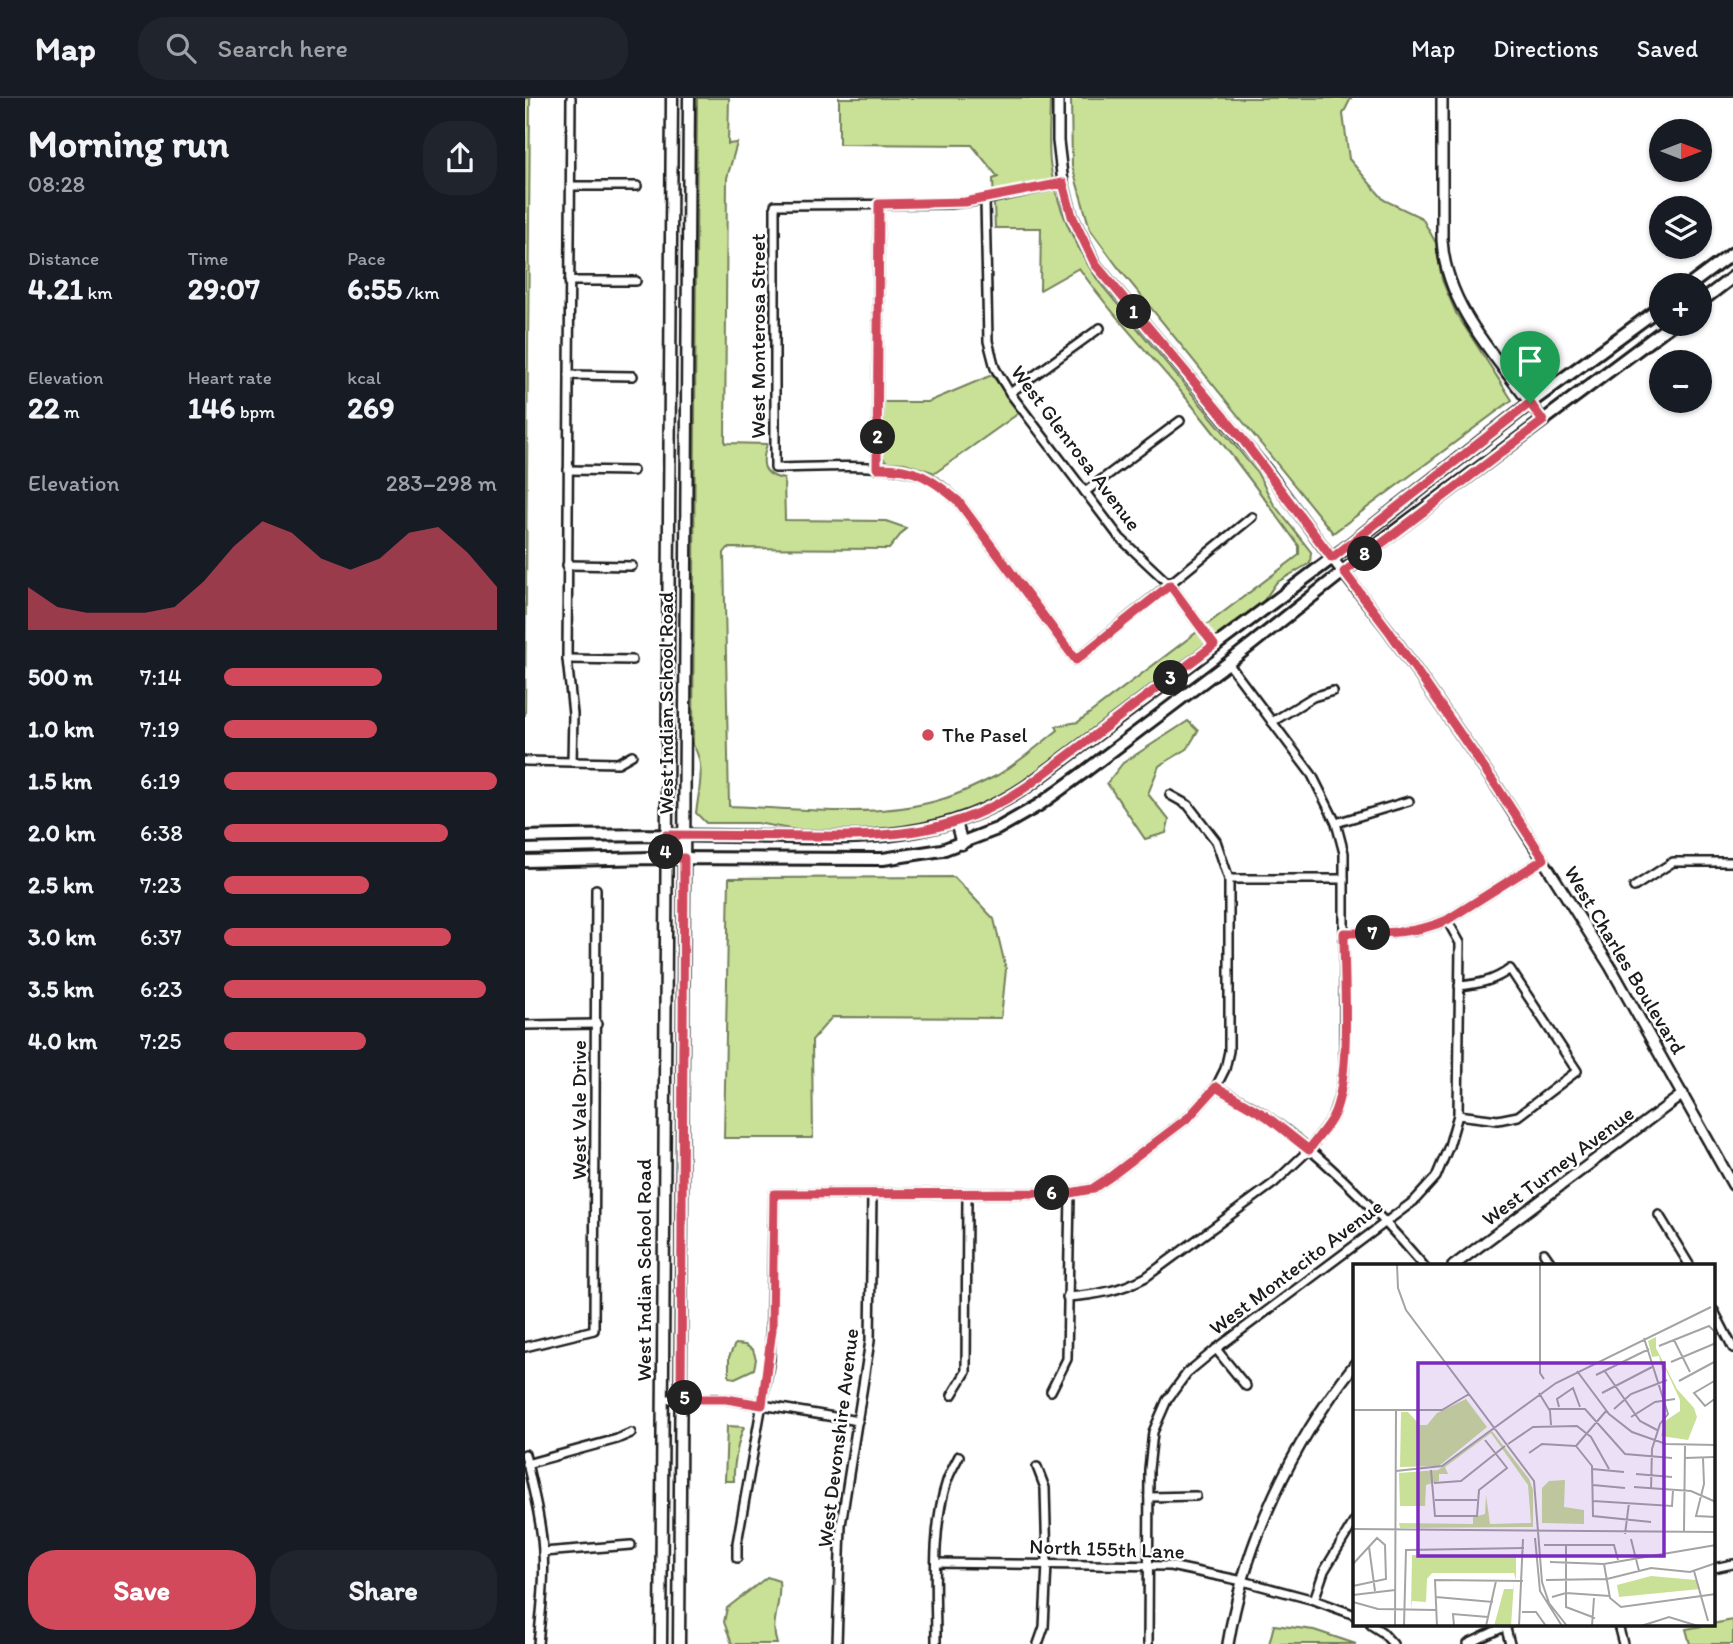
<!DOCTYPE html>
<meta charset="utf-8">
<style>
:root{--surface:#171b24;--page:#20242c;--text:#f1f3f6;--muted:#9ea1a6;--line:#363941;--accent:#d1495b}
body{margin:0;font-family:Itim,sans-serif;background:var(--page);color:var(--text);height:100vh;display:flex;flex-direction:column;font-size:26px;white-space:nowrap}
*{box-sizing:border-box;margin:0}
p{font-size:23px;color:var(--muted)}
.icon{flex:none;width:38px;height:38px;fill:none;stroke:currentColor;stroke-width:2;stroke-linecap:round;stroke-linejoin:round}
.map{position:relative;flex:1;overflow:hidden}
.sheet{display:flex;flex-direction:column;background:var(--surface);width:525px}
.sheet>*{flex:none}
.needle{width:46px;rotate:90deg}
.tools{position:absolute;left:1124px;top:21px;display:grid;gap:14px}
.tools a{display:grid;place-items:center;width:63px;height:63px;border-radius:50%;background:var(--surface);box-shadow:0 2px 5px #0004;font-size:35px}
.pin{position:absolute;display:grid;place-items:center;width:60px;height:60px;color:#fff;margin:-72px -30px;border-radius:50% 50% 50% 0;rotate:-45deg;box-shadow:0 0 7px #0007}
.pin .icon{rotate:45deg}
.km{position:absolute;width:35px;height:35px;margin:-18px;border-radius:50%;background:#222;color:#fff;font-size:19px;line-height:35px;text-align:center}
.round{display:grid;place-items:center;flex:none;width:74px;height:74px;border-radius:28px;background:var(--page)}
.overview{display:flex;align-items:center;justify-content:space-between;height:119px;padding:0 28px}
h1{font-size:38px;font-weight:700;line-height:52px}
.figures{display:grid;grid-template-columns:repeat(3,1fr);gap:10px;height:119px;padding:7px 28px}
.figures div{display:grid;align-content:center}
.figures b{font-size:30px;font-weight:700}
.figures small{font-size:19px;font-weight:400}
.figures p{font-size:19px}
.chart{height:196px;padding:14px 28px}
.chart p{display:flex;justify-content:space-between}
.chart svg{width:100%;height:126px;margin-top:7px;fill:var(--accent);opacity:.7}
.action{display:flex;gap:14px;margin-top:auto;padding:14px 28px}
.action a{flex:1;height:80px;border-radius:28px;background:var(--accent);color:#fff;font-size:28px;font-weight:700;line-height:80px;text-align:center}
.action a+a{background:var(--page);color:var(--text)}
ul{padding:0 28px;list-style:none;font-size:23px}
li{display:grid;grid-template-columns:112px 84px 1fr;align-items:center;height:52px}
li i{height:18px;border-radius:9px;background:var(--accent)}
header{display:flex;align-items:center;gap:42px;box-sizing:border-box;height:98px;padding:0 35px;background:var(--surface);border-bottom:2px solid var(--line)}
header strong{font-size:33px}
nav{display:flex;gap:38px;margin-inline-start:auto;font-size:24px}
.search{width:490px;height:63px;background:var(--page);display:flex;align-items:center;gap:18px;box-sizing:border-box;padding:0 24px;border-radius:28px;color:var(--muted);font-size:26px}
main{display:flex;flex:1;min-height:0}
.map>svg:first-child{display:block}
</style>
<header>
<strong>Map</strong>
<div class="search"><svg class="icon" aria-label="search" viewBox="0 0 24 24"><circle cx="10" cy="10" r="6"/><path d="M15 15l6 6"/></svg>Search here</div>
<nav><a>Map</a><a>Directions</a><a>Saved</a></nav>
</header>
<main>
<section class="sheet">
<div class="overview"><div><h1>Morning run</h1><p>08:28</p></div><a class="round"><svg class="icon" aria-label="share" viewBox="0 0 24 24"><path d="M12 15V3M7 8l5-5 5 5M5 13v7h14v-7"/></svg></a></div>
<div class="figures">
<div><p>Distance</p><b>4.21<small> km</small></b></div>
<div><p>Time</p><b>29:07</b></div>
<div><p>Pace</p><b>6:55<small> /km</small></b></div>
</div>
<div class="figures">
<div><p>Elevation</p><b>22<small> m</small></b></div>
<div><p>Heart rate</p><b>146<small> bpm</small></b></div>
<div><p>kcal</p><b>269</b></div>
</div>
<div class="chart"><p><span>Elevation</span>283–298 m</p>
<svg viewBox="0 0 160 44" preserveAspectRatio="none"><path d="M0 44V29L10 36L20 38L30 38L40 38L50 36L60 27L70 15L80 6L90 10L100 19L110 23L120 19L130 10L140 8L150 17L160 29V44z"/></svg>
</div>
<ul>
<li><b>500 m</b>7:14<i style="width:58%"></i></li>
<li><b>1.0 km</b>7:19<i style="width:56%"></i></li>
<li><b>1.5 km</b>6:19<i style="width:100%"></i></li>
<li><b>2.0 km</b>6:38<i style="width:82%"></i></li>
<li><b>2.5 km</b>7:23<i style="width:53%"></i></li>
<li><b>3.0 km</b>6:37<i style="width:83%"></i></li>
<li><b>3.5 km</b>6:23<i style="width:96%"></i></li>
<li><b>4.0 km</b>7:25<i style="width:52%"></i></li>
</ul>
<div class="action"><a>Save</a><a>Share</a></div>
</section>
<div class="map">
<svg width="1208" height="1546" viewBox="0 0 1208 1546">
<rect width="100%" height="100%" fill="#fff"/>
<filter id="ink" filterUnits="userSpaceOnUse"><feTurbulence type="fractalNoise" baseFrequency=".0143" numOctaves="2"/><feDisplacementMap in="SourceGraphic" scale="14" xChannelSelector="R" yChannelSelector="G"/><feConvolveMatrix kernelMatrix="1 2 1 2 8 2 1 2 1" color-interpolation-filters="sRGB"/></filter>
<g filter="url(#ink)">
<!-- green -->
<g fill="#c9e197" stroke="#727e5a" stroke-width="2">
<path d="M0,0H5V4L0,618Z"/>
<path d="M172,0H204L203,46L212,45L202,80L200,345L242,346C236,365 236,377 259,381L260,422L361,423L381,430L364,451L203,450L199,455L204,708C266,710 342,720 403,705C427,700 451,688 473,677C494,664 514,647 533,632L531,628L553,624L774,457V448C735,394 695,341 653,290C619,250 584,213 554,170L515,192L516,130H470L468,81L473,79L447,47L314,46V0H525C525,21 523,44 525,65C531,109 550,148 574,184L732,374L748,405L786,454L785,465L751,485L738,504L481,696L449,711L412,724L388,729L356,732H271L232,725H181L171,715C174,692 181,667 168,647Z"/>
<path d="M546,0H826L818,16L824,61L859,102L897,120L911,145L917,182L931,215L987,302L808,435L592,168L565,131L547,68Z"/>
<path d="M467,277L494,315L410,375L380,365L362,364L357,359L358,304H403Z"/>
<path d="M663,623L673,633L662,651L634,668L623,696L644,722L641,735L620,741L582,685L598,665Z"/>
<path d="M429,779L469,821L481,871L476,920L307,919L287,942L288,1040H199L204,780Z"/>
<path d="M210,1246L220,1247L228,1252L231,1261L229,1271L210,1280L204,1279V1259Z"/>
<path d="M202,1328L219,1329C213,1342 208,1369 209,1383H200Z"/>
<path d="M242,1479L254,1483C257,1507 244,1524 252,1546H207L199,1524L202,1510Z"/>
<path d="M1208,1522V1546H1165L1161,1531Z"/>
<path d="M749,1527L789,1532L831,1546H744Z"/>
</g>
<g fill="none" stroke-linecap="round" stroke-linejoin="round">
<!-- minor casing -->
<g stroke="#1c1c1c" stroke-width="12">
<g id="minor">
<path d="M46,0L42,561L48,616L47,664"/>
<path d="M538,85L460,102L425,106L250,107V370C293,370 371,362 407,382C417,387 425,396 433,403L551,562L727,419"/>
<path d="M46,88H112"/>
<path d="M460,102L463,243L470,270L485,295L595,440L645,487L689,547"/>
<path d="M44,183H111"/>
<path d="M44,277L108,278"/>
<path d="M485,295L575,230"/>
<path d="M352,370L354,106"/>
<path d="M43,372L108,373"/>
<path d="M560,394L655,323"/>
<path d="M42,467L107,468"/>
<path d="M42,561L107,562"/>
<path d="M747,624L788,599L808,593"/>
<path d="M0,663L93,665L107,657"/>
<path d="M811,725L884,703"/>
<path d="M704,781H819"/>
<path d="M1109,789L1148,764H1208"/>
<path d="M819,835C855,835 889,837 922,822L1019,761"/>
<path d="M0,927L72,926"/>
<path d="M691,989C708,999 727,1007 743,1019C801,1060 853,1114 899,1168"/>
<path d="M933,1017L973,1022L993,1018L1052,973L985,871C969,883 954,886 934,888"/>
<path d="M1134,1117L1165,1168"/>
<path d="M1019,1155L1028,1168"/>
<path d="M542,1199C571,1197 595,1193 621,1179L749,1085L784,1052L807,1020L815,996L819,972V755L811,725L787,677L703,565"/>
<path d="M1189,1213L1208,1250"/>
<path d="M0,1249L69,1232L71,791"/>
<path d="M691,1251L721,1288"/>
<path d="M526,1293L542,1261L545,1095"/>
<path d="M427,1297L441,1274L442,1096"/>
<path d="M138,1301H201L333,1323"/>
<path d="M0,1356C7,1388 16,1420 18,1453C20,1484 16,1515 13,1546"/>
<path d="M1,1366L92,1341L106,1335"/>
<path d="M512,1369L520,1390L522,1466L519,1529L513,1546"/>
<path d="M624,1399L671,1398"/>
<path d="M18,1454L106,1447"/>
<path d="M212,1460V1445L245,1261L249,1096L545,1095L567,1091L585,1079L664,1019L691,989L700,971L704,953V781L691,743L663,707L645,697"/>
<path d="M411,1465L645,1468L718,1483L789,1502L830,1517"/>
<path d="M1189,1470L1208,1466"/>
<path d="M789,1502L799,1473L830,1422"/>
<path d="M846,1527L857,1534L868,1546"/>
<path d="M980,1527L985,1546"/>
<path d="M1093,1527L1098,1546"/>
<path d="M312,1546L316,1427L345,1243L347,1096"/>
<path d="M411,1546C411,1495 406,1431 422,1383C425,1374 430,1366 434,1358"/>
<path d="M623,1546L624,1371L628,1334L642,1302L662,1275L691,1251L889,1103L911,1079L924,1048L933,1017L935,845L922,822"/>
<path d="M943,1546L983,1527"/>
</g>
</g>
<!-- tertiary casing -->
<g stroke="#1c1c1c" stroke-width="14">
<g id="tertiary">
<path d="M533,0V43L538,85L547,118L570,166L741,371L799,450L864,533L972,689L1085,868L1208,1087"/>
<path d="M917,0V142C921,213 980,268 1018,323"/>
<path d="M928,1168L1158,996"/>
<path d="M703,1546C720,1444 766,1347 830,1266"/>
</g>
</g>
<!-- secondary casing -->
<g stroke="#1c1c1c" stroke-width="15">
<g id="secondary">
<path d="M431,724L437,746"/>
<path d="M136,1546L147,0"/>
<path d="M154,1546L164,0"/>
</g>
</g>
<!-- primary casing -->
<g stroke="#1c1c1c" stroke-width="16">
<g id="primary">
<path d="M1165,187L1208,155"/>
<path d="M1174,205L1208,179"/>
<path d="M0,739C67,737 135,737 202,738C311,739 409,752 504,687L818,452L1005,305L1136,209"/>
<path d="M0,763L127,760L358,761L417,752L472,731L514,707L558,675L703,565L857,443L1147,226"/>
</g>
</g>
<!-- minor -->
<use href="#minor" stroke="#fff" stroke-width="7"/>
<!-- tertiary -->
<use href="#tertiary" stroke="#fff" stroke-width="9"/>
<!-- secondary -->
<use href="#secondary" stroke="#fff" stroke-width="10"/>
<!-- primary -->
<use href="#primary" stroke="#fff" stroke-width="10"/>
</g>
</g>
<g fill="none" stroke-linecap="round" stroke-linejoin="round" filter="url(#ink)">
<!-- route casing -->
<g stroke="#fff" stroke-width="14">
<path id="route" d="M538,85L547,118L570,166L718,342L807,460L1005,305L1018,323L819,474L864,533L972,689L1019,761L922,822C889,837 855,835 819,835C819,880 827,984 807,1020C801,1031 791,1041 784,1052L741,1018L691,989L664,1019L585,1079L567,1091L545,1095L249,1096L247,1232L237,1307L201,1301H156L159,760H141V737C189,737 237,738 285,738C370,739 431,737 504,687L689,547L645,487L551,562L433,403C406,380 389,369 352,370L354,106L440,104Z"/>
</g>
<!-- route -->
<use href="#route" stroke="#d1495b" stroke-width="9"/>
</g>
<!-- markers -->
<circle fill="#d1495b" stroke="#fff" stroke-width="2.5" cx="403" cy="637" r="7"/>
<g text-anchor="middle" stroke-width="5" stroke-linejoin="round" paint-order="stroke">
<!-- street labels -->
<g font-size="21" fill="#1c1c1c" stroke="#fff">
<text transform="translate(233 238) rotate(-90)" y="7">West Monterosa Street</text>
<text transform="translate(551 350) rotate(53)" y="7">West Glenrosa Avenue</text>
<text transform="translate(141 605) rotate(-90)" y="7">West Indian School Road</text>
<text transform="translate(1100 862) rotate(59)" y="7">West Charles Boulevard</text>
<text transform="translate(54 1012) rotate(-90)" y="7">West Vale Drive</text>
<text transform="translate(1033 1068) rotate(-37)" y="7">West Turney Avenue</text>
<text transform="translate(771 1169) rotate(-37)" y="7">West Montecito Avenue</text>
<text transform="translate(119 1172) rotate(-90)" y="7">West Indian School Road</text>
<text transform="translate(313 1340) rotate(-83)" y="7">West Devonshire Avenue</text>
<text transform="translate(582 1451) rotate(2)" y="7">North 155th Lane</text>
</g>
<!-- poi labels -->
<g font-size="21" fill="#1c1c1c" stroke="#fff" text-anchor="start">
<text x="417" y="644">The Pasel</text>
</g>
</g>
<!-- overview -->
<g transform="translate(828 1166)">
<rect width="362" height="362" fill="#fff"/>
<path d="M303,73V84L324,125L341,144L344,153L335,176L308,172L312,157L327,147V136L313,106L309,107L306,92L299,93L295,77ZM113,135L134,163L86,202L47,203L48,148H55L67,161H74L84,149ZM139,167L176,215L180,226V263L47,264L46,259L120,260V253L132,250L133,231L137,260L178,259L175,221L138,169L92,203L95,210H86V217L73,221L72,242H47L46,209L85,206ZM212,216L211,243L231,246V260L189,259V224L196,217ZM59,291L163,292V316L161,309H79L74,315L73,338L59,337L58,345ZM298,312L343,316L347,325L266,333L264,321ZM161,318L158,362H141L151,325H160Z" fill="#c9e197"/>
<path fill="none" stroke="#a4a4a4" stroke-width="2" d="M44,1L45,24L53,46L181,217L189,318L196,339L214,362M187,1V109L191,115M291,74L315,150L307,160L299,185L298,226M321,76L337,108M306,82L356,62L363,69M318,98L363,79M251,106L287,157L304,166M224,107L256,150L279,168L313,180L363,181M243,111L296,85M363,116L341,129L352,142L363,134M326,117L363,97M186,129L197,147L198,161M249,129L299,103M206,143L204,135L220,124L227,143M196,145H232L272,190L319,194M261,145L278,130L314,116M0,146H89L116,130M278,153L302,138L322,135M155,180L180,163L224,162L238,173L256,205M223,182L239,202L240,252L298,258M223,182L253,147M176,189L189,180L223,182M331,194L363,193M350,194L351,220L343,252L363,253M239,205L271,208M78,206L82,252H124L126,226L154,204L132,176M43,207L89,202L203,119L358,43M283,210L319,213M81,219L108,217L152,182M240,221L272,224M281,223L338,227L363,238M82,236H124M240,237L319,242L320,226M0,265L363,268M331,267L332,182M272,270L276,239M182,274L187,327L209,362M278,275L286,307M213,280V343L242,354M191,281H261L265,296M16,283L22,327M197,298L251,300L363,281M0,300L24,274L32,281L33,315L0,322M251,300L257,334L268,343L363,330M341,307L355,357M193,316L254,315L298,304L337,308L363,299M0,331L42,326M83,333L140,338M199,333L213,329L257,332M0,338L25,345L83,346M169,348H183L193,362M42,362L43,146M51,362L53,286L171,284M84,362L82,316L170,317M101,362L100,350L135,353M133,362L143,317M166,362L170,275M239,362L241,334M288,362L316,353L345,362"/>
<path fill="#7b2cbf" fill-opacity="0.15" stroke="#7b2cbf" stroke-width="3.5" d="M65,99H311V292H65Z"/>
<rect width="362" height="362" fill="none" stroke="#1c1c1c" stroke-width="3.5"/>
</g>
</svg>
<div class="tools">
<a><svg class="needle" viewBox="-14 -14 28 28"><path d="M0-13l5 13h-10z" fill="#e53935"/><path d="M0 13l5-13h-10z" fill="#9ea1a6"/></svg></a>
<a><svg class="icon" aria-label="layers" viewBox="0 0 24 24"><path d="M12 4l9 5-9 5-9-5zM3 14l9 5 9-5"/></svg></a>
<a>+</a>
<a>−</a>
</div>
<div class="pin" style="left:1005px;top:305px;background:#1e9e55"><svg class="icon" aria-label="arrive" viewBox="0 0 24 24"><path d="M6 21V4h12l-3 4 3 4H6"/></svg></div>
<b class="km" style="left:609px;top:214px">1</b>
<b class="km" style="left:353px;top:339px">2</b>
<b class="km" style="left:646px;top:580px">3</b>
<b class="km" style="left:141px;top:754px">4</b>
<b class="km" style="left:160px;top:1300px">5</b>
<b class="km" style="left:527px;top:1095px">6</b>
<b class="km" style="left:848px;top:835px">7</b>
<b class="km" style="left:840px;top:456px">8</b>
</div>
</main>
